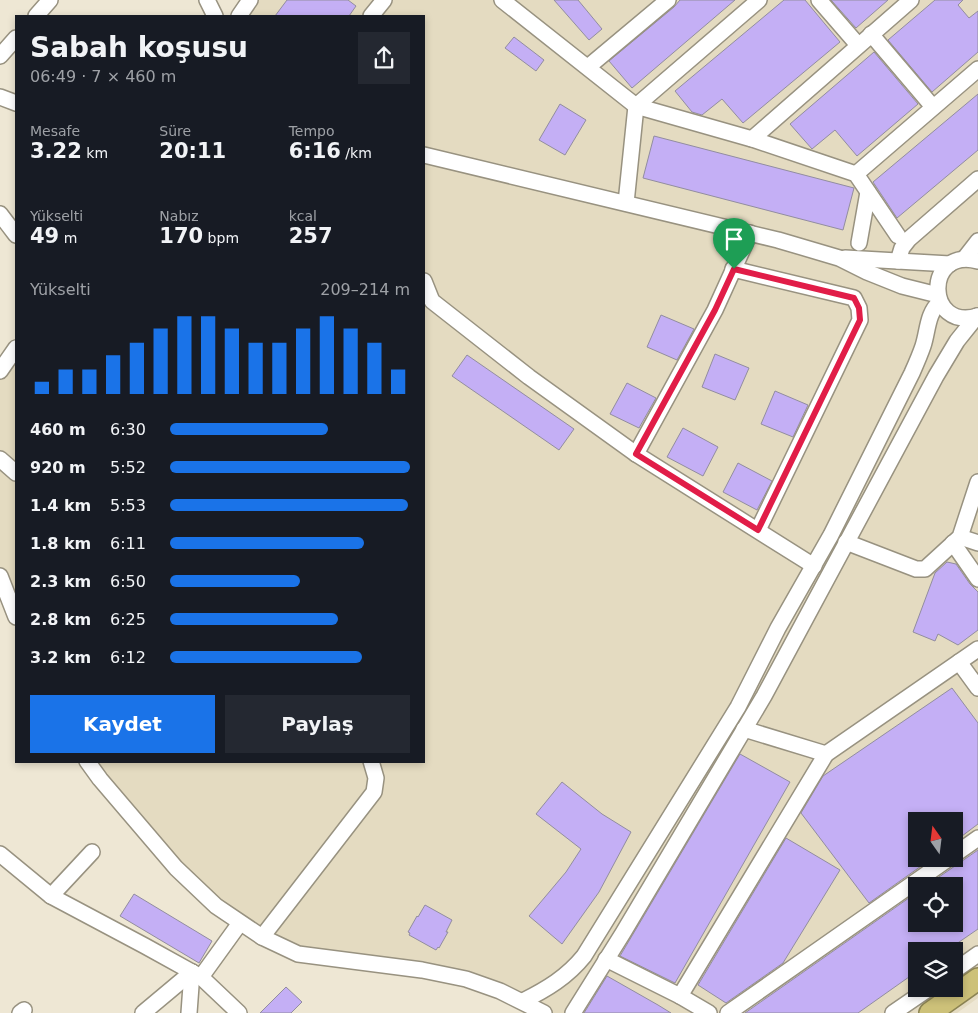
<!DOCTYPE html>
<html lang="tr">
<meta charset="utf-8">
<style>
:root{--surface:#171b24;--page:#242831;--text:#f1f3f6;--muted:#9ea1a6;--accent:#1a73e8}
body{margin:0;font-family:"DejaVu Sans",sans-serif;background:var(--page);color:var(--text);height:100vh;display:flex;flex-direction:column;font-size:19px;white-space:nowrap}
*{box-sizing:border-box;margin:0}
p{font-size:16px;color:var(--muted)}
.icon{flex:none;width:28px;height:28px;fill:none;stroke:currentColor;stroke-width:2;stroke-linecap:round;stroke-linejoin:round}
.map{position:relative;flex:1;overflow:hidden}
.panel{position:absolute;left:15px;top:15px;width:410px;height:748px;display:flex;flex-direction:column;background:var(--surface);border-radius:0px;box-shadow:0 2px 8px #0003}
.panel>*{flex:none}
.needle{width:32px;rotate:346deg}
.controls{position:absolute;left:908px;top:812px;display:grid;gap:10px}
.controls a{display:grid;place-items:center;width:55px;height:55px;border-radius:0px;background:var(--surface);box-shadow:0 2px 8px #0003;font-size:25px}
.pin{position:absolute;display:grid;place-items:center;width:42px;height:42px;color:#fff;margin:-51px -21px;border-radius:50% 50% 50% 0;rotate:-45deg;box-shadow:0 0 5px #0007}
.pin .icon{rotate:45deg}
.round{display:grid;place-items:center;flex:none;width:52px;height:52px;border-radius:0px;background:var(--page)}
.overview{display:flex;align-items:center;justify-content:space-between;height:85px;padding:0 15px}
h1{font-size:28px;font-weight:700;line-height:38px}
.stats{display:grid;grid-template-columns:repeat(3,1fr);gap:8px;height:85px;padding:5px 15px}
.stats div{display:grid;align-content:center}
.stats b{font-size:21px;font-weight:700}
.stats small{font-size:14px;font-weight:400}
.stats p{font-size:14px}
.chart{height:140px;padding:10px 15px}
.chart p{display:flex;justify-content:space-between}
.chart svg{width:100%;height:90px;margin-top:5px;stroke:var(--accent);stroke-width:6}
.action{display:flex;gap:10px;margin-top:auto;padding:10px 15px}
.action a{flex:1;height:58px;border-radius:0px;background:var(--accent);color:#fff;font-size:20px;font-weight:700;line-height:58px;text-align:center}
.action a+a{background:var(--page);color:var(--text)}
ul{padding:0 15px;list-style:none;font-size:16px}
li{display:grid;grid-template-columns:80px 60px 1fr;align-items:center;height:38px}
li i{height:12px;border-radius:6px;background:var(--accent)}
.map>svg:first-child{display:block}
</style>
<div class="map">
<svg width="978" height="1013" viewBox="0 0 978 1013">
<rect width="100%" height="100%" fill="#eee7d4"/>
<!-- built -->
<g fill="#e4dbc1" fill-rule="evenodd">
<path d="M251,0H978V998L957,1013H547L491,988L298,955L218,907L87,761H424V16H239ZM916,821H954V859H916ZM916,886H954V924H916ZM916,951H954V989H916Z"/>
<path d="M16,351V618L0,576V376Z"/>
</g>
<!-- building -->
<g fill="#c4aff5" stroke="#928d9f">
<path d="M287,0H348L356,6L349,16H275Z"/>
<path d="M554,0H578L602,29L589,40Z"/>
<path d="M680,0H735L632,88L609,61L674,7Z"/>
<path d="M784,0H805L840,42L743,123L722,99L702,115L692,112L675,91Z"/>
<path d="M831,0H888L856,28Z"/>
<path d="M935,0H963L958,5L969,18L978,11V52L932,92L888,40Z"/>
<path d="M514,37L544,60L536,71L505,48Z"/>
<path d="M874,52L918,104L857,156L835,130L812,149L790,124Z"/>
<path d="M978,94V150L897,218L873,182Z"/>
<path d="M560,104L586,120L565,155L539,140Z"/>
<path d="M654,136L854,188L843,230L643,178Z"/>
<path d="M661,315L694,329L677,360L647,347Z"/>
<path d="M715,354L749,368L735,400L702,387Z"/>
<path d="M467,355L574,429L559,450L452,376Z"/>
<path d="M627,383L656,398L639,428L610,414Z"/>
<path d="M775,391L808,405L793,437L761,424Z"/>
<path d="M683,428L718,447L703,476L667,457Z"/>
<path d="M738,463L772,481L757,510L723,492Z"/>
<path d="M947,562L956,564L970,584L978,592V630L958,645L938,634L935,641L913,632L935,573Z"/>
<path d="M952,688L978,723V824L954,842V821H916V859H931L869,903L801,813L823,776Z"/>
<path d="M740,754L790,782L675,983L620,956Z"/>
<path d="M562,782L602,814L631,832L599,892L562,944L529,916L566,872L581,849L536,814Z"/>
<path d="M786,838L840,870L783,963L726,1003L698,985Z"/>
<path d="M978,850V929L946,951H916V972L858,1013H745L916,893V924H954V886H926Z"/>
<path d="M134,894L212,941L199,963L120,916Z"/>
<path d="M425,905L452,920L446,932H448L439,948L438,947L436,950L409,935L410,933L408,932L417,916L418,917Z"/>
<path d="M607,976L658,1005L671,1013H584Z"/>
<path d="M286,987L302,1002L291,1013H260Z"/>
</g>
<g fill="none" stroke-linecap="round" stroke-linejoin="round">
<!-- minor casing -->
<g stroke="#989280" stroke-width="18">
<g id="minor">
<path d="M207,0L215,16"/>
<path d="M502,0L636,106L752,139L856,174L898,236"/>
<path d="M819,0L858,45"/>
<path d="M36,16L50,0"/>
<path d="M239,16L250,0"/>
<path d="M371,16L384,0"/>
<path d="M871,34L933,107"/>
<path d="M0,56L16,38"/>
<path d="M588,67L668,0"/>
<path d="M0,97L16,103"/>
<path d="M752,139L911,0"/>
<path d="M424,155L778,240L839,258L867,272L902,286L938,295"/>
<path d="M856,174L978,69"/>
<path d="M626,203L636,106L759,0"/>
<path d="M0,214L16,235"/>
<path d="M859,243L868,192"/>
<path d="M845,258L950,264"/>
<path d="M964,259L978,241"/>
<path d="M898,261L902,248L909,239L978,179"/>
<path d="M978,261C924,246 925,332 978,316"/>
<path d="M733,269L854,298L859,308L860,320L758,530"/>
<path d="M424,281L432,301L529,377L636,454L814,566"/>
<path d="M0,371L16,348"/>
<path d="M636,454L715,310L750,233"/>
<path d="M0,459L16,473"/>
<path d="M960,537L978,543"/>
<path d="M846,542L916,569H925L960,537L978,482"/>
<path d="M953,543L978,579"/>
<path d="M0,576L16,617"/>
<path d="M959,662L978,688"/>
<path d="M744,729L826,754"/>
<path d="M87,761L100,779L176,868L216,906L262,937L298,954L422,970L466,979L500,991L544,1013"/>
<path d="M0,854L51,896L145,946L201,977L239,1013"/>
<path d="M954,855L978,838"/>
<path d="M51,896L92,852"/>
<path d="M262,937L374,792L376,778L371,761"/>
<path d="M606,959L680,996L709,1013"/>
<path d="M954,971L978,954"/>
<path d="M201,977L240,923"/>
<path d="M680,996L826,754L978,649"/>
<path d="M523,1001C547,989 567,977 584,956L738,707L778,628L831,535L912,373C916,364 920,355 923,346C928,331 927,313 940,302"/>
<path d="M20,1013L24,1010"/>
<path d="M143,1013L192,972"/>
<path d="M189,1013L192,972"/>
<path d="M573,1013L623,933L764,696L936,376L957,341L977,316"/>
<path d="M728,1013L948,859"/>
<path d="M893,1013L928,989"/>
</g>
</g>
<!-- highway casing -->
<g stroke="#8c8453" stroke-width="24">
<path id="highway" d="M930,1013L978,979"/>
</g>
<!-- minor -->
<use href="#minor" stroke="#fff" stroke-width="15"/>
<!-- highway -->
<use href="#highway" stroke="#cdc179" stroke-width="21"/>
</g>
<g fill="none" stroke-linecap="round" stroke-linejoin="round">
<!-- route casing -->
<g stroke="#fff" stroke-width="10">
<path id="route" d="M734,269L854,298L859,308L860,320L758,530L636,454L715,310Z"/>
</g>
<!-- route -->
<use href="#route" stroke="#e11d48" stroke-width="6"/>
</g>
</svg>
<div class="controls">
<a><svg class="needle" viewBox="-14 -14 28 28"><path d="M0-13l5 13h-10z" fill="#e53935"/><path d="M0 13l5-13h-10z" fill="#9ea1a6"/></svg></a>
<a><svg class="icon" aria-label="locate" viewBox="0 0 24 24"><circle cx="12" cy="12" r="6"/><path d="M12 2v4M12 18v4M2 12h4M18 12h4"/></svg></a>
<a><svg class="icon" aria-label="layers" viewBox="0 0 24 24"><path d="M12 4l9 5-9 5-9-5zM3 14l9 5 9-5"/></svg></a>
</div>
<div class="pin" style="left:734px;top:269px;background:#1e9e55"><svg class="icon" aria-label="arrive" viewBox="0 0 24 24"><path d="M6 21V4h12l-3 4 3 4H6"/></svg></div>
<section class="panel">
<div class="overview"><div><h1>Sabah koşusu</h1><p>06:49 · 7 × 460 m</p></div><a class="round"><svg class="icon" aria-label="share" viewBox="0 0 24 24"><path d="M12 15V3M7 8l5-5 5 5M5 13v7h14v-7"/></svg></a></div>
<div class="stats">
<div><p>Mesafe</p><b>3.22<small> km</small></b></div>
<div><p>Süre</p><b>20:11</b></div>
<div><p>Tempo</p><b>6:16<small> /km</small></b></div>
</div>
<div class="stats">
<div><p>Yükselti</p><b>49<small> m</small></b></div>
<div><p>Nabız</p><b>170<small> bpm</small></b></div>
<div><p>kcal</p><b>257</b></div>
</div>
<div class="chart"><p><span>Yükselti</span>209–214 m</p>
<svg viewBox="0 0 160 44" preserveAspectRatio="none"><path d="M5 44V38M15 44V32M25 44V32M35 44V25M45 44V19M55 44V12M65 44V6M75 44V6M85 44V12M95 44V19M105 44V19M115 44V12M125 44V6M135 44V12M145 44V19M155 44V32"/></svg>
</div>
<ul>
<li><b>460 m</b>6:30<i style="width:66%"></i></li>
<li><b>920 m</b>5:52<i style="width:100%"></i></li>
<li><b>1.4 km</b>5:53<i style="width:99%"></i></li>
<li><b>1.8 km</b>6:11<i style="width:81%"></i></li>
<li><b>2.3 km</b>6:50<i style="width:54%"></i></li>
<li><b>2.8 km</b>6:25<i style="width:70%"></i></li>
<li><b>3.2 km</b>6:12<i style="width:80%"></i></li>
</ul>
<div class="action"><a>Kaydet</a><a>Paylaş</a></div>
</section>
</div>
